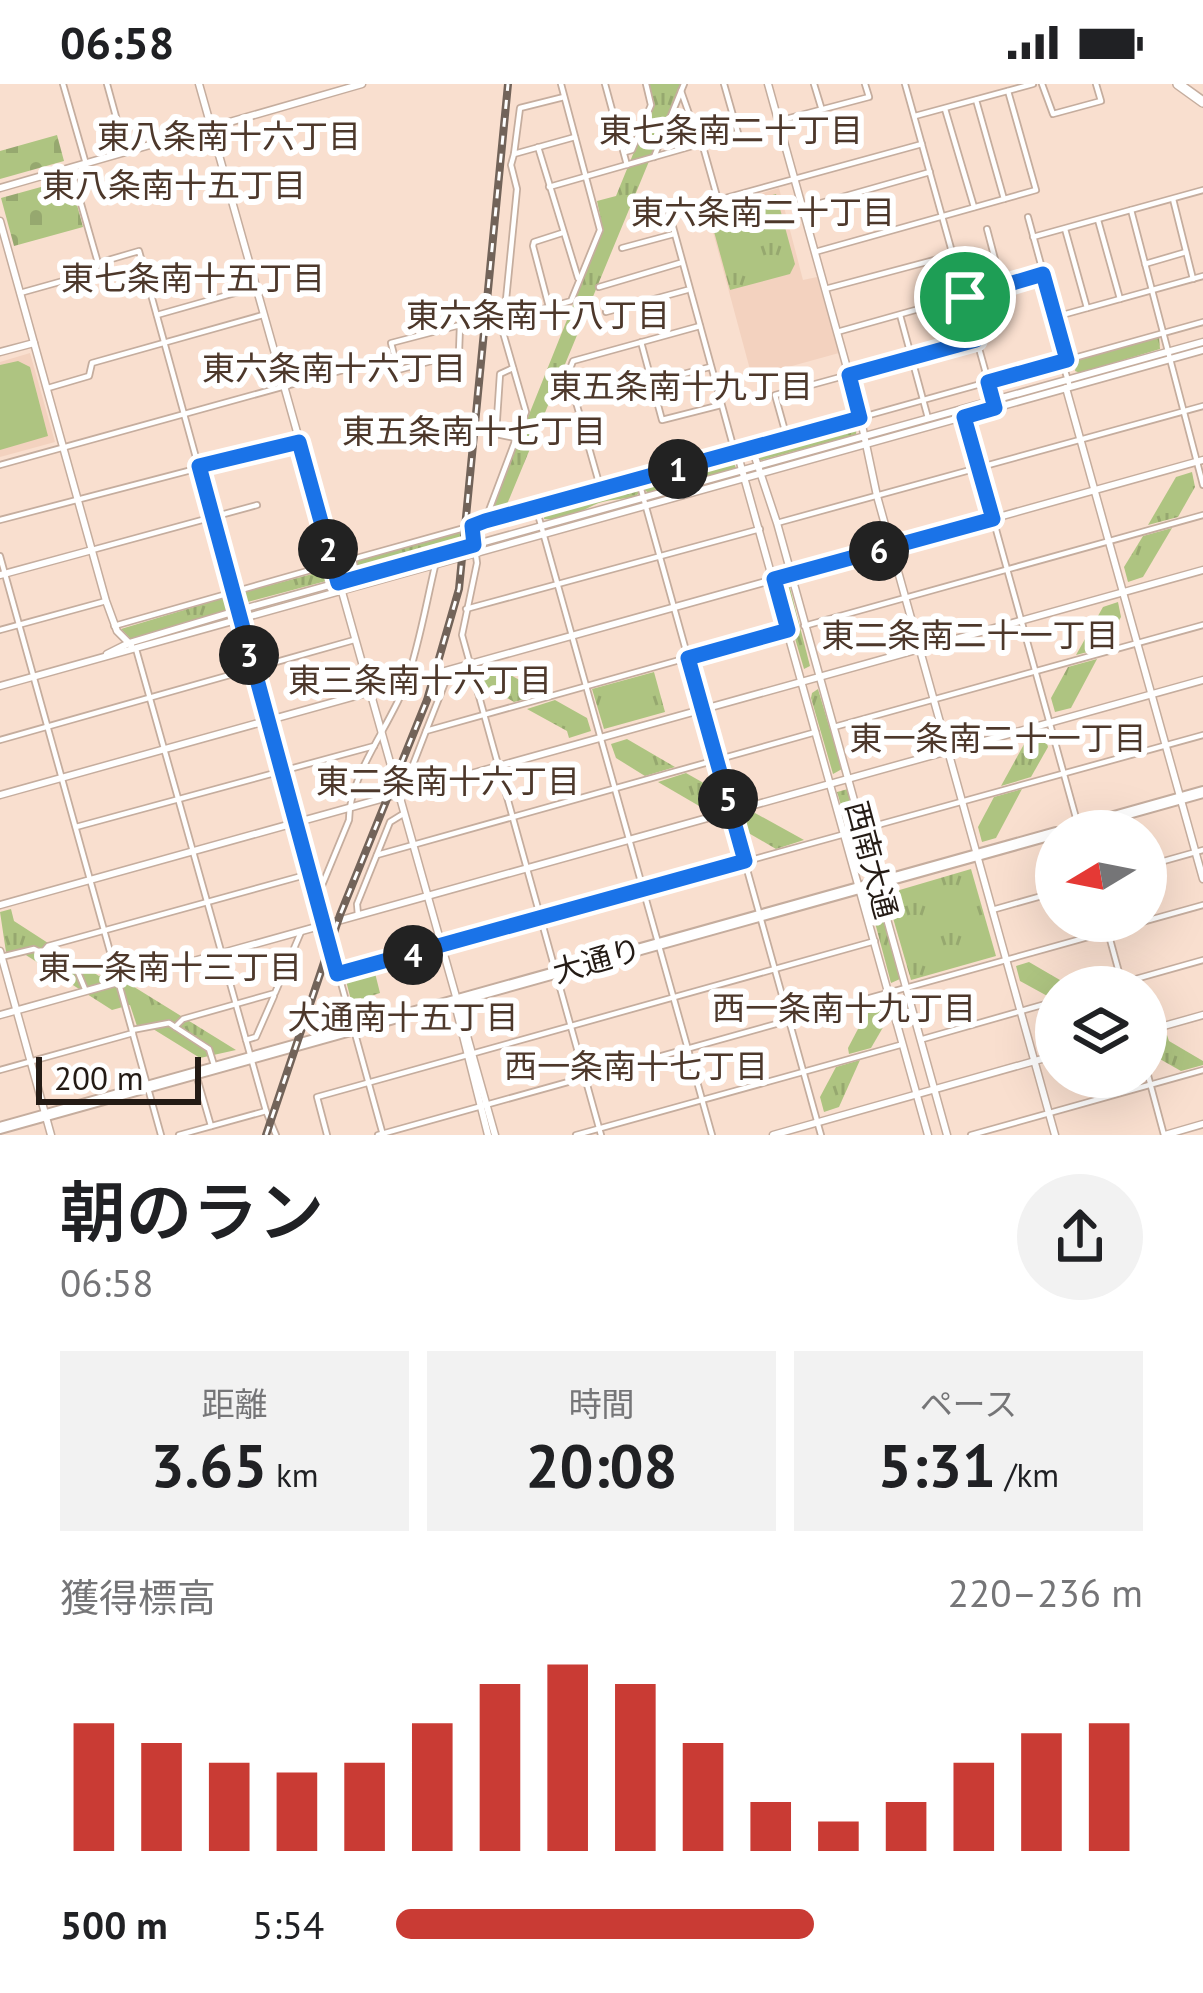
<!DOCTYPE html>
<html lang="ja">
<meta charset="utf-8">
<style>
:root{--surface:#fff;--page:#f2f2f2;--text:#202124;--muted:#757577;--accent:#c93b34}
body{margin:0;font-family:"PT Sans","Noto Sans JP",sans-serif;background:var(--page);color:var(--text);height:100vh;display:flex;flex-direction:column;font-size:45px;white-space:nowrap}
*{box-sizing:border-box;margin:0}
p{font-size:39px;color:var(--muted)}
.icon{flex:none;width:66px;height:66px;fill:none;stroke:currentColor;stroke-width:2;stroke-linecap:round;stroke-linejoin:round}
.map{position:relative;height:1051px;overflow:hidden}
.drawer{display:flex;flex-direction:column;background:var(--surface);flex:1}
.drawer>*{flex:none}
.needle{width:78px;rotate:260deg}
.buttons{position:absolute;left:1035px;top:726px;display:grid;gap:24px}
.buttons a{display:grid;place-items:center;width:132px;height:132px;border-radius:50%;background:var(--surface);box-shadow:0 12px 48px #0002;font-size:60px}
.scale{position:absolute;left:36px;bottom:30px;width:165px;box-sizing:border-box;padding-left:12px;border:6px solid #241b15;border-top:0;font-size:33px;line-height:42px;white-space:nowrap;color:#241b15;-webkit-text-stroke:9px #fff;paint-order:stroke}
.pin{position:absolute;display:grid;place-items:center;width:102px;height:102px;color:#fff;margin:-51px;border:6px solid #fff;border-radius:50%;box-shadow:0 3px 12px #0007}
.km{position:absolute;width:60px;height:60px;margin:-30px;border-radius:50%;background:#222;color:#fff;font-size:33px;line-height:60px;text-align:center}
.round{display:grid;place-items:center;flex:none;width:126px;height:126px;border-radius:63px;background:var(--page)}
.overview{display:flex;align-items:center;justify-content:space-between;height:204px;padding:0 60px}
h1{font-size:66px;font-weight:600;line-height:90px}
.stats{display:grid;grid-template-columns:repeat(3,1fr);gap:18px;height:204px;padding:12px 60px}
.stats div{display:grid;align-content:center;border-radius:0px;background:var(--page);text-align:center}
.stats b{font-size:60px;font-weight:600}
.stats small{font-size:33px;font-weight:400}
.stats p{font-size:33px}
.chart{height:336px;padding:24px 60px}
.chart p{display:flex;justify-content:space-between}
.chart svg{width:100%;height:216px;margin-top:12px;stroke:var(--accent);stroke-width:6}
ul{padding:0 60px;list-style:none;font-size:39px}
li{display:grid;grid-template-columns:192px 144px 1fr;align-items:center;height:90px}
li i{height:30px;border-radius:15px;background:var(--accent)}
.status{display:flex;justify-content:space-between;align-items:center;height:84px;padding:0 60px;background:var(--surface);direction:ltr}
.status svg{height:33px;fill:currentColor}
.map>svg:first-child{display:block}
</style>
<div class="status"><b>06:58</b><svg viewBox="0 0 49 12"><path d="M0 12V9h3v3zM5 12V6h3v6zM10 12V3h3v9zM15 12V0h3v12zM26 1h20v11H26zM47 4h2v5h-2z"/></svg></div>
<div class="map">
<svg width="1203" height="1051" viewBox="0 0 1203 1051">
<defs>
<pattern id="grass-tufts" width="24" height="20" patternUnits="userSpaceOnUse" patternTransform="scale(3)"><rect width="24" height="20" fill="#aec481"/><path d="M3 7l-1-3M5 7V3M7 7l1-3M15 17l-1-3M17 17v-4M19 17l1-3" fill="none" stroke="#96a86f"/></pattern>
<pattern id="cemetery-stones" width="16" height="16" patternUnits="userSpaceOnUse" patternTransform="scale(3)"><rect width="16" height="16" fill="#aec481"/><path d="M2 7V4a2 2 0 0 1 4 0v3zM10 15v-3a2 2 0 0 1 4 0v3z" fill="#96a86f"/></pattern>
</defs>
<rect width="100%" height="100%" fill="#f9dfcf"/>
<!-- built -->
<g fill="#f3d2bf">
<path d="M779,104L803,196L817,193L839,269L752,293L707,126Z"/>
<path d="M30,269L55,358L0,373V278Z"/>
</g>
<!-- grass -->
<g fill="url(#grass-tufts)">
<path d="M648,0H681L503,430L492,432L490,428L603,146L597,117L616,112L653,21Z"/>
<path d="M776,110L795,180L790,190L730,206L710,133L714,128Z"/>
<path d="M1159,253L1160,265L1080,289L1075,287L1077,276Z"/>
<path d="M857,339L856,351L758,377V365Z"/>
<path d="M731,372L736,384L649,409L644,406L647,396Z"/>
<path d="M1192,388L1195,403L1178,433L1148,441L1176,393Z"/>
<path d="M634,400L639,409L636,412C623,416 606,415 594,421C578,429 563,437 544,435L545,425Z"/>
<path d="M1172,444L1143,493L1128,498L1124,483L1143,452Z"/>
<path d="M467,447V461L342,493L339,481Z"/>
<path d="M327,486L330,496L240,520L241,509Z"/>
<path d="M789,500L810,582L804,585L780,504Z"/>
<path d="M227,513L232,519L228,526L131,555L121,545Z"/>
<path d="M1118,518L1121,533L1103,564L1076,571L1103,523Z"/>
<path d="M1097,575L1071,624L1055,628L1051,614L1068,583Z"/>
<path d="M495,582L544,610L514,618L484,601L480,586Z"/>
<path d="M654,588L665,628L604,645L592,605Z"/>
<path d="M818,605L842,685L833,690L811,614L812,609Z"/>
<path d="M555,616L587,634L591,647L569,654L567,647L527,625Z"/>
<path d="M1044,649L1048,663L1031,693L1001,702L1028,653Z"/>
<path d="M627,655L675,683L645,692L616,674L611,660Z"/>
<path d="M686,689L716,706L721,721L706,726L658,698Z"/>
<path d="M848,705L868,787L862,792L837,708Z"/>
<path d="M1022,705L996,754L982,758L978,743L994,713Z"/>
<path d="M755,729L804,756L776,765L745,747L741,732Z"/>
<path d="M971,785L996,872L911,896L886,810Z"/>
<path d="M876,811L900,895L891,899L869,816Z"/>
<path d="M11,825L14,837L99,892L110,888L236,966L200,974L145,940L137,942L130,921L112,926L18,866L6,868L0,828Z"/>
<path d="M1029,878L1072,903H1056V913L1051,914L1020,897L1016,882Z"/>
<path d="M374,885L380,909L371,912L375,927L366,930L361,914L351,916L345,893Z"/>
<path d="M886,918L889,933L871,964L849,970L848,964L870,922Z"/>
<path d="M1167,951L1169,957L1203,977V981L1181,987L1151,970L1146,956Z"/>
<path d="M860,976L839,1023L824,1028L820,1013L836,983Z"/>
</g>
<!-- cemetery -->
<g fill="url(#cemetery-stones)">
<path d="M57,51L64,77L0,95V67Z"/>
<path d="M70,95L83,143L14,162L1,114Z"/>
</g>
<!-- pitch -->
<path fill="#aec481" d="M18,277L30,283L48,352L0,366V281Z"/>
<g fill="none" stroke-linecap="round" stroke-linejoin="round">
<!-- minor casing -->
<g stroke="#c5ad9e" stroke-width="8">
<g id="minor">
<path d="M63,0L86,80"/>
<path d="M107,0L126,69"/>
<path d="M605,0L627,81"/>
<path d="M814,0L821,23"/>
<path d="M905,0L994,318"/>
<path d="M1042,0L1053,30L1101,17L1096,0"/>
<path d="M681,7L699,58"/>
<path d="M564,13L520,24L514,70L575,53"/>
<path d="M976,16L1004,115"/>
<path d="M945,25L974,123"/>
<path d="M915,32L1033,0"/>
<path d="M778,37L869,13L865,0"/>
<path d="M702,59L718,116L922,60"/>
<path d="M538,63L578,194"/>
<path d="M625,68L632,66L651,21L646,0"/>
<path d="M654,73L684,0"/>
<path d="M71,85L98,179"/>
<path d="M549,103L738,49L724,0"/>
<path d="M1173,115L1193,195"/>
<path d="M667,121L735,369"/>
<path d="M803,124L930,88"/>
<path d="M1131,126L1203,401"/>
<path d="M1028,133L1067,276"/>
<path d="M1098,136L1120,215"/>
<path d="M987,145L1002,202"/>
<path d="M1065,145L1087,224"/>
<path d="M1033,153L1203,106"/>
<path d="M622,164L674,150"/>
<path d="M815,168L1036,106L1008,7"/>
<path d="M1145,180L1186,168"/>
<path d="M599,203L680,179"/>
<path d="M825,205L953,171"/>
<path d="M20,209L95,188L98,179L139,167L383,1051"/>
<path d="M549,223L533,162L534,158L562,149"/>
<path d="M606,228L687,206"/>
<path d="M157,231L256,203"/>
<path d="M900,231L928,334"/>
<path d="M1055,233L1203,192"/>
<path d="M504,236L517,105L511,81L514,70"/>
<path d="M478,239L500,237L571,217L600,146L561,0"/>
<path d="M460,241L459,268L454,271L398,286L391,259Z"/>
<path d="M837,248L1043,190"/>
<path d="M641,258L662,336L721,321"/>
<path d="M1062,277L1070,303"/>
<path d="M513,284L500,290L496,350L515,354"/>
<path d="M652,298L710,283"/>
<path d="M48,304L89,292L92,279L263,231"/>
<path d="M964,330L1078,741"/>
<path d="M787,354L775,311L975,256"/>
<path d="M0,381L394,272"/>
<path d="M639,398L821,1051"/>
<path d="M601,406L568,290L573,277L700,242"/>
<path d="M537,427L712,1051"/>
<path d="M0,436L299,358"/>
<path d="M485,437L526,328L500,238"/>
<path d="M777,439L1203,322"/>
<path d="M472,442L477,479L462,551L601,1051"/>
<path d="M92,466L257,421"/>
<path d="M0,472L161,1051"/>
<path d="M357,493L353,475L1203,238"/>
<path d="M466,525L760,445"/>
<path d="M114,542L332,480"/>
<path d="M804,542L1203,431"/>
<path d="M0,546L106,517"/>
<path d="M136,565L266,1027L276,1051"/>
<path d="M834,643L1203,541"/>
<path d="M426,647L450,586"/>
<path d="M0,656L354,556"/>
<path d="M409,691L426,647L787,546"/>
<path d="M76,743L374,662"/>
<path d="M863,745L1203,651"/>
<path d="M377,771L816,648"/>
<path d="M1146,782L1203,766"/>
<path d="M316,816L349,736C349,691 390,642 406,599C419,562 426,520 435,482"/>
<path d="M992,826L1056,808"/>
<path d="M358,831L357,820L390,738L403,730"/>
<path d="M1105,837L1123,903"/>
<path d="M42,869L48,862L309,790"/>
<path d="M1,873L34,865L77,886L85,905"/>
<path d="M337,890L845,750"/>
<path d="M1107,903L1203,876"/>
<path d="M175,943L183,935L275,909L301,848"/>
<path d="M132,946L169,939L209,965L214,981"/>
<path d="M923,955L1056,917"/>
<path d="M246,956L256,953L274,912"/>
<path d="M1146,984L1164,1051"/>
<path d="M0,986L133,949"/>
<path d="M196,990L211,1042"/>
<path d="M179,1051L266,1027"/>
<path d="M327,1051L317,1013L875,857"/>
<path d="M378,1051L1203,821"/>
<path d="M576,1051L900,961"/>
<path d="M971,1051L1203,986"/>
</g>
</g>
<!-- tertiary casing -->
<g stroke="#c5ad9e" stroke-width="9">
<g id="tertiary">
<path d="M199,0L495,1051"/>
<path d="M768,0L859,327L877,412L1055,1051"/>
<path d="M0,104L362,0"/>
<path d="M0,137L106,517L117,547L131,561"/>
<path d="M0,268L34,259"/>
<path d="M1066,304L1203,795"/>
<path d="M752,364L777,439L947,1051"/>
<path d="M737,368L928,1051"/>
<path d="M0,491L92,466"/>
<path d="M107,570L129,559L236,527L1203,258"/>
<path d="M0,602L1203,266"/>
<path d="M0,711L1203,376"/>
<path d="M0,821L1203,486"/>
<path d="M0,867L51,1051"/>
<path d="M455,920L488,1051"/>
<path d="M0,931L1203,596"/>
<path d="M1146,947L1203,931"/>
<path d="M773,1051L1056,971"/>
<path d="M1165,1051L1203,1040"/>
</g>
</g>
<!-- primary casing -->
<g stroke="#c5ad9e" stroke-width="12">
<path id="primary" d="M1178,0L1203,18"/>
</g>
<!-- trunk casing -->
<g stroke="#c5ad9e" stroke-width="14">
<g id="trunk">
<path d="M1064,747L1203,708"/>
<path d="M0,1044L1056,749"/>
</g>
</g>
<!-- minor -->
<use href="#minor" stroke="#fff" stroke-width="4.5"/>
<!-- tertiary -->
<use href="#tertiary" stroke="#fff" stroke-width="6"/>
<!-- primary -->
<use href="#primary" stroke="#fff" stroke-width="9"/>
<!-- trunk -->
<use href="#trunk" stroke="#fff" stroke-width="10"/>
<!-- rail casing -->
<g stroke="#726359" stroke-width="8">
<path id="rail" d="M266,1051L340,831L427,616L459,505L508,0"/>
</g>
<!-- rail -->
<use href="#rail" stroke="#fff" stroke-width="3" stroke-dasharray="9" stroke-linecap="butt"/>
</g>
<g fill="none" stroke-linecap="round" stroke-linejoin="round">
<!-- route casing -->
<g stroke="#fff" stroke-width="24">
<path id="route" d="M1043,190L1067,276L988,298L995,324L964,333L993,435L774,495L788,546L688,574L745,777L337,890L199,382L299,358L338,499L474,461L472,442L485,437L860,334L849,291L976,256L965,213Z"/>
</g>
<!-- route -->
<use href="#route" stroke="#1a73e8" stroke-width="15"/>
</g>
<g text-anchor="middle" stroke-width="12" stroke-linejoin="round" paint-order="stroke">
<!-- street labels -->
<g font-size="30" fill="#241b15" stroke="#fff">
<text transform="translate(871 776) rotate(75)" y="10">西南大通</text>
<text transform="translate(597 877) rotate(-16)" y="10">大通り</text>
</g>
<!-- neighbourhood labels -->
<g font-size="33" fill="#4d382b" stroke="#fff">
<text x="731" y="58">東七条南二十丁目</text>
<text x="229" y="64">東八条南十六丁目</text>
<text x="174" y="113">東八条南十五丁目</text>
<text x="763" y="140">東六条南二十丁目</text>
<text x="193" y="206">東七条南十五丁目</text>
<text x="538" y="243">東六条南十八丁目</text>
<text x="334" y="296">東六条南十六丁目</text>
<text x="681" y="314">東五条南十九丁目</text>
<text x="474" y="359">東五条南十七丁目</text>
<text x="970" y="563">東二条南二十一丁目</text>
<text x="420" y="608">東三条南十六丁目</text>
<text x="998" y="666">東一条南二十一丁目</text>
<text x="448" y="709">東二条南十六丁目</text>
<text x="170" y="895">東一条南十三丁目</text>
<text x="844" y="936">西一条南十九丁目</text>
<text x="403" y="945">大通南十五丁目</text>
<text x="636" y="994">西一条南十七丁目</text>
</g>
</g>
</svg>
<div class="buttons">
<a><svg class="needle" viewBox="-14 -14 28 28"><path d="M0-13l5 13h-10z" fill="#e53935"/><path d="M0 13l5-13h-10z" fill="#757577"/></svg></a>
<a><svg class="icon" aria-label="layers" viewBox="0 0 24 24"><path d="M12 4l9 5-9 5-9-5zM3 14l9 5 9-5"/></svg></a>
</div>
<div class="scale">200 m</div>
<div class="pin" style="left:965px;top:213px;background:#1e9e55"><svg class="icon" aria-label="arrive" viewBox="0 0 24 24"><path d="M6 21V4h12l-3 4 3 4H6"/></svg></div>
<b class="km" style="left:678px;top:385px">1</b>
<b class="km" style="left:328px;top:465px">2</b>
<b class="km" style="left:249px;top:571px">3</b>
<b class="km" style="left:413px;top:871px">4</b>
<b class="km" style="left:728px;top:715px">5</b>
<b class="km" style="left:879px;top:467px">6</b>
</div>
<section class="drawer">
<div class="overview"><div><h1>朝のラン</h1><p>06:58</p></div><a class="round"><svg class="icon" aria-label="share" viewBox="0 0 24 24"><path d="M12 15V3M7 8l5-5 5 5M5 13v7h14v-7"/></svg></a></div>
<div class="stats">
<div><p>距離</p><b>3.65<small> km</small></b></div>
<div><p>時間</p><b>20:08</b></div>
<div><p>ペース</p><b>5:31<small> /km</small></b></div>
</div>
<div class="chart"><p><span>獲得標高</span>220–236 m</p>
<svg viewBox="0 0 160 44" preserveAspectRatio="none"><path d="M5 44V18M15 44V22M25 44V26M35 44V28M45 44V26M55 44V18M65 44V10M75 44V6M85 44V10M95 44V22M105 44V34M115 44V38M125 44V34M135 44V26M145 44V20M155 44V18"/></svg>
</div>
<ul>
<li><b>500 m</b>5:54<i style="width:56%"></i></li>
</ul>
</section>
